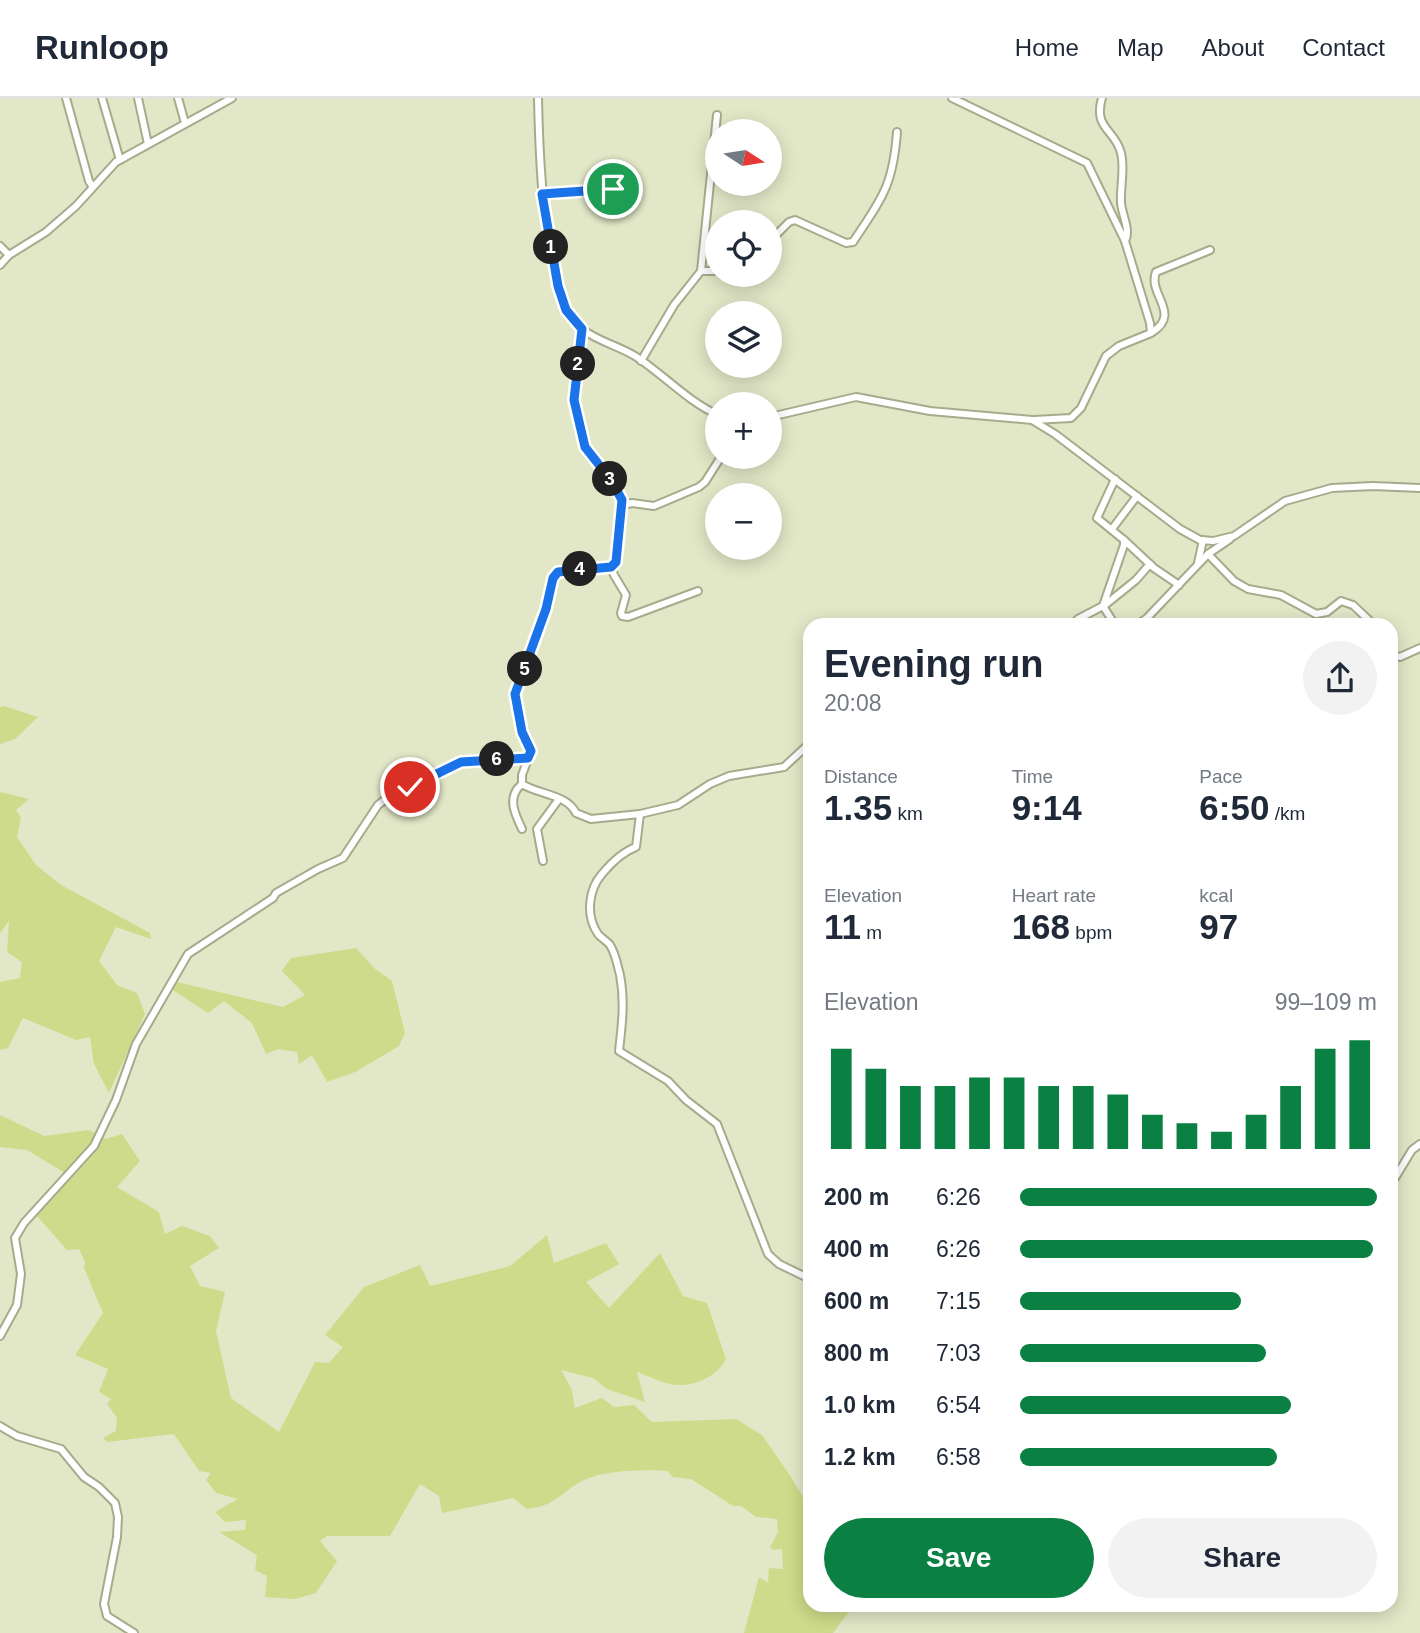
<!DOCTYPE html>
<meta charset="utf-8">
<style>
:root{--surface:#fff;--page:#f2f2f3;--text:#1f2937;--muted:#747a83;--line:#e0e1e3;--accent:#0b8043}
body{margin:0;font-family:Arial,sans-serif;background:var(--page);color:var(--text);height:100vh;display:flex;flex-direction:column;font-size:26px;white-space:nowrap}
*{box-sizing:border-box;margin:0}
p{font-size:23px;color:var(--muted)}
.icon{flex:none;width:38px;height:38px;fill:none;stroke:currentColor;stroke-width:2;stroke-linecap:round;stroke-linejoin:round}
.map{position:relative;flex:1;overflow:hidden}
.details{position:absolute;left:803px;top:520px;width:595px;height:994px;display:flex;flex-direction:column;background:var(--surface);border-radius:21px;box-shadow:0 4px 18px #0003}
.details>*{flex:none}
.needle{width:46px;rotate:102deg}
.buttons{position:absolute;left:705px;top:21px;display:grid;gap:14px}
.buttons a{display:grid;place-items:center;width:77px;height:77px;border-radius:50%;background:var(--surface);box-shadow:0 4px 18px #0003;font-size:35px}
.pin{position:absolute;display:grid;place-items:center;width:60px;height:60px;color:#fff;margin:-30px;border:4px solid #fff;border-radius:50%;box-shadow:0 2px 7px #0007}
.km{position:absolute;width:35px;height:35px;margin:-18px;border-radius:50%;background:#222;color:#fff;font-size:19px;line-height:35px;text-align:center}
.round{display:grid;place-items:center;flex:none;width:74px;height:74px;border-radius:37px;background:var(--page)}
.summary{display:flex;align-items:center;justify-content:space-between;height:119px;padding:0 21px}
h1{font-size:38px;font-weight:700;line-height:52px}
.stats{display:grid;grid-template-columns:repeat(3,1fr);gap:10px;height:119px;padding:7px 21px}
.stats div{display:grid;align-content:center}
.stats b{font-size:35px;font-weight:700}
.stats small{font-size:19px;font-weight:400}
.stats p{font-size:19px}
.chart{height:196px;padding:14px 21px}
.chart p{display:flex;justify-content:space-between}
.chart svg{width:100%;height:126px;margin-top:7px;stroke:var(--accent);stroke-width:6}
.primary-button{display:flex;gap:14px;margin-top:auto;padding:14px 21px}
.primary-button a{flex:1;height:80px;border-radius:42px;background:var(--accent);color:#fff;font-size:28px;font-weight:700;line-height:80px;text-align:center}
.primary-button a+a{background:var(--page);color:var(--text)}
ul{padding:0 21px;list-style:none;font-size:23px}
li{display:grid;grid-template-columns:112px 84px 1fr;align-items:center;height:52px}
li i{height:18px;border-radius:9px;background:var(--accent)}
header{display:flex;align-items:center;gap:42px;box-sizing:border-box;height:98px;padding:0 35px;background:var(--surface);border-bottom:2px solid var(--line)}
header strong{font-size:33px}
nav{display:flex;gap:38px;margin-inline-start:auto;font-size:24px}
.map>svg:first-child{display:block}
</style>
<header>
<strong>Runloop</strong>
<nav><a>Home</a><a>Map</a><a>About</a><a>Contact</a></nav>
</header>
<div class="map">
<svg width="1420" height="1535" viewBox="0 0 1420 1535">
<rect width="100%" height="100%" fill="#e2e8c7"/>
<!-- green -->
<g fill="#cedb8a">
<path d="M4,608L38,619L15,641L0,646V609Z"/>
<path d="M0,694L29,701L16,712L21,720L17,739L36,767L61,787L150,835L151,841L116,829L99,863L117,887L137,895L145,916L109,995L94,966L90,939L76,942L23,920L8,950L0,952V884L20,880L22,864L7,854L9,823L0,835Z"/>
<path d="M356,850L374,870L392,883L405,935L399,948L355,974L327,984L312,957L299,966L297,954L278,951L266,956L252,925L224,903L208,915L173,892L177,884L283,909L305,897L282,873L291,860Z"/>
<path d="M0,1017L44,1038L89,1032L106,1041L122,1036L140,1063L117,1089L159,1114L165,1136L182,1128L210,1138L219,1150L190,1168L200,1188L225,1194L216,1233L231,1300L279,1334L315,1264L329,1265L343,1249L325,1237L364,1189L420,1167L430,1188L510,1168L547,1137L554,1165L606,1145L619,1166L586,1184L609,1210L660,1155L683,1198L707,1205L726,1261C718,1277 698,1287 680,1287C667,1288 650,1278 637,1274L645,1304L607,1291L593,1280L561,1272L572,1292L575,1310L602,1300L614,1309L634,1307L652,1324L736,1321L762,1337L787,1373L810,1410V1507H854L833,1535H744L759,1479L768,1485L769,1470L783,1471L782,1451L773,1452L770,1449L778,1434L777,1421L756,1419L741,1408H733L691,1381L672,1379L668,1373C645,1371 600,1372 580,1384C558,1397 555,1408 527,1411L513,1400L442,1415L439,1398L420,1386L390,1438H327L320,1443L337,1463L316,1495L295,1501L265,1499L267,1478L255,1472L257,1457L219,1434L245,1432L246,1422L225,1424L215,1414L238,1401L216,1395L206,1382L211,1375L199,1373L174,1336L107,1344L103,1340L116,1333L117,1320L107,1306L111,1301L99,1294L108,1271L75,1257L103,1215L84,1170L85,1164L79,1151L67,1152L36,1117L70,1078L27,1052L0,1049Z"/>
</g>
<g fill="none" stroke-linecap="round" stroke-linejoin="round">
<!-- minor casing -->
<g stroke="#a5ab8b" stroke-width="10">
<g id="minor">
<path d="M66,0L89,83L92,88"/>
<path d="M102,0L120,62"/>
<path d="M138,0L148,46"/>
<path d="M178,0L185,25"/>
<path d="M538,0C539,50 542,200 582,231C597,243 619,248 635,258C663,276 687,303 718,317"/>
<path d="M952,0L1087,65L1125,143L1150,225L1151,235L1119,248L1106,258L1081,310L1071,320L1034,322"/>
<path d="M1102,0C1093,31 1115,31 1121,55C1125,71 1120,89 1121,105C1122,117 1131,132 1125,143"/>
<path d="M543,95L613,91"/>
<path d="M770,143L789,124L795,122L846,145L853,144C882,100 893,88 897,34"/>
<path d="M0,148L9,157"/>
<path d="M0,167L9,157L46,134L76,108L116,64L232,0"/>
<path d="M701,173H718"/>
<path d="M730,177H738"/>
<path d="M582,231L574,302L585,349L611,382L623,407L616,464L611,469L558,474L553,480L546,511L515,596L522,634L531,653L522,677V686C539,697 567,696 576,715L591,721L640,716L636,749C622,754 612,764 602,776C589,791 585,817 598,836C601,840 607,843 610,847C615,854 618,869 620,877C625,903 622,927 619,953L668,983L686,1002L717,1026L768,1156L779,1166L810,1181"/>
<path d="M1151,235C1183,216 1147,196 1156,174L1210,152"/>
<path d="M641,263L674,207L701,173L717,17"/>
<path d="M770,319L856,299L930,313L1032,322L1055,336L1180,431L1200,442L1213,443L1234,438L1285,403L1332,390L1373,388L1420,390"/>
<path d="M623,407L632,405L654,408L699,389L705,384L721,359"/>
<path d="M1112,431L1137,398"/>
<path d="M1124,442L1154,470L1179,487"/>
<path d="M1208,456L1234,483L1248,491L1281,497L1316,516L1327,514L1341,503L1353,507L1374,527"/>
<path d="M1198,465L1203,442"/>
<path d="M611,469L614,477L626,497L621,515L622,518L628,519L698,493"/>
<path d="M1105,507L1136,482L1150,466"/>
<path d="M1103,508L1124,447V442L1097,420L1115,381"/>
<path d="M1072,527L1078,521L1103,508L1115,527"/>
<path d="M1137,527L1147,520L1208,456L1230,441"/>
<path d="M1391,556L1400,559L1420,550"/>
<path d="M522,686C506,699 515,716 522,731"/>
<path d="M640,716L678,707L710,686L729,678L784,669L810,645"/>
<path d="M543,763L537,731L559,701"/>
<path d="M1391,1081L1395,1080L1412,1052L1420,1046"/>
<path d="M0,1238L17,1207L21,1176L15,1140L24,1125L94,1048L116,1002L136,946L188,856L273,800L276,795L318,771L343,760L378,707L391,697L461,665L528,660"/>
<path d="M0,1328L17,1338L61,1351L84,1379L99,1389L115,1405L118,1419L117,1439L104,1506L107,1518L134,1535"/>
</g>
</g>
<!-- minor -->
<use href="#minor" stroke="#fff" stroke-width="6"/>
</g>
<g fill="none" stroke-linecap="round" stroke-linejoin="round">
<!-- route casing -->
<g stroke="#fff" stroke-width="14">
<path id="route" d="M410,689L461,664L528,660L531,653L522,634L515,596L546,511L553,480L558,474L611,469L616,464L622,402L611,382L585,349L574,302L582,231L566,212L558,188L542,96L613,91"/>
</g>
<!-- route -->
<use href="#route" stroke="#1a73e8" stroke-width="9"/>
</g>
</svg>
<div class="buttons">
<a><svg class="needle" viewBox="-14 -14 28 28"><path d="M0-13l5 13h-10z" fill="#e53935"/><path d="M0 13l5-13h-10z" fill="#747a83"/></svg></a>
<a><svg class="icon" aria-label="locate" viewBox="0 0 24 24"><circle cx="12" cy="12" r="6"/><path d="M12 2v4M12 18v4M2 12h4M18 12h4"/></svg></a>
<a><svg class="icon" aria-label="layers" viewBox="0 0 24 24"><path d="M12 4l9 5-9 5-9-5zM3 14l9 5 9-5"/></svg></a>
<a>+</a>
<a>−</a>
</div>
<div class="pin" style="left:613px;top:91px;background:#1e9e55"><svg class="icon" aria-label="arrive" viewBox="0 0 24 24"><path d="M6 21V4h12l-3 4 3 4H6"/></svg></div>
<div class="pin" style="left:410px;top:689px;background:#d93025"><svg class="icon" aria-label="check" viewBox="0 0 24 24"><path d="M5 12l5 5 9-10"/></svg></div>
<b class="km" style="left:551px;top:149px">1</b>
<b class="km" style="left:578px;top:266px">2</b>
<b class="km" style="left:610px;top:381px">3</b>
<b class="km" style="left:580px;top:471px">4</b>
<b class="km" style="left:525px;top:571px">5</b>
<b class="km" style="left:497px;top:661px">6</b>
<section class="details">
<div class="summary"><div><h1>Evening run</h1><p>20:08</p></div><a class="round"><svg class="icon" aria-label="share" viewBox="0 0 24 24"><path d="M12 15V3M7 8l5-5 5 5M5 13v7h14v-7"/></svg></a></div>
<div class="stats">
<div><p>Distance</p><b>1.35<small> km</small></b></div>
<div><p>Time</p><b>9:14</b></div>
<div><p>Pace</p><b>6:50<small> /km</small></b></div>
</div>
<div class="stats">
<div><p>Elevation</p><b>11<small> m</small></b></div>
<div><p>Heart rate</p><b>168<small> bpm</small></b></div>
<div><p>kcal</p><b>97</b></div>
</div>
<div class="chart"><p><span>Elevation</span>99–109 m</p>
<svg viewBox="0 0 160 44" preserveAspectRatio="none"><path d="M5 44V9M15 44V16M25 44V22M35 44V22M45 44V19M55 44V19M65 44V22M75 44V22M85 44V25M95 44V32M105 44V35M115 44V38M125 44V32M135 44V22M145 44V9M155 44V6"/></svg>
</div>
<ul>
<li><b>200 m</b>6:26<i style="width:100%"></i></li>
<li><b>400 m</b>6:26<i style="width:99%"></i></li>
<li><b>600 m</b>7:15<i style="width:62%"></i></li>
<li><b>800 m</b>7:03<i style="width:69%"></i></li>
<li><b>1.0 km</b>6:54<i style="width:76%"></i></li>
<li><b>1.2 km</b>6:58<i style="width:72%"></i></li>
</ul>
<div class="primary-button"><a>Save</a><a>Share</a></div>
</section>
</div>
